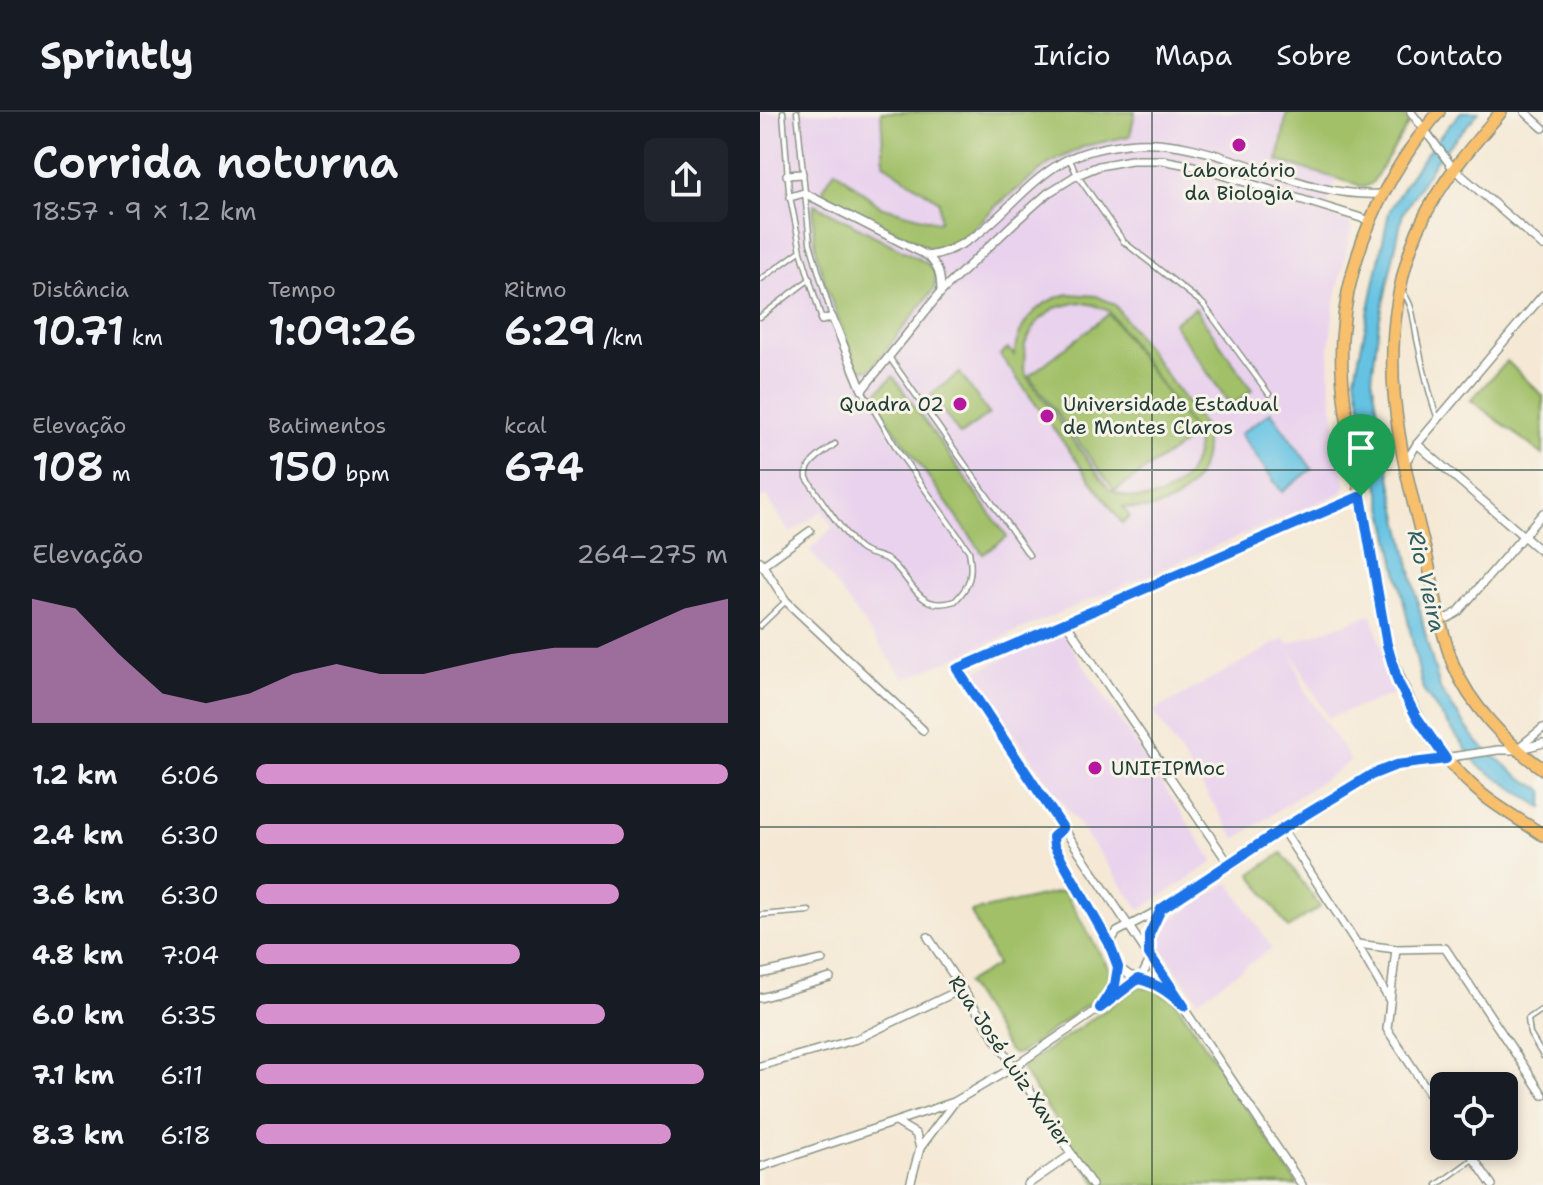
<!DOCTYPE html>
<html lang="pt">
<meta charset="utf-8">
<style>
:root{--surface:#171b24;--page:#20242c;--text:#f1f3f6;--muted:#9ea1a6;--line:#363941;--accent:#d690ce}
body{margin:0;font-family:"Shantell Sans",sans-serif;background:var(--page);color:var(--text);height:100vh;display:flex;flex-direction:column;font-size:30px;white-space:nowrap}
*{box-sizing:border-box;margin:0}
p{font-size:26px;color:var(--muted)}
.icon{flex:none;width:44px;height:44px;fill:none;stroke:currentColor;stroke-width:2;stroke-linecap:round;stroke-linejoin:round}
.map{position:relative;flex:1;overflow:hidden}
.details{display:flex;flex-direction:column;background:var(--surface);width:760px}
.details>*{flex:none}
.buttons{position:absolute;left:670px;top:960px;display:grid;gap:16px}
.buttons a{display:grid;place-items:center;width:88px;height:88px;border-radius:12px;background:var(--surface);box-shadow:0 4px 12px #0003;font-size:40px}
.pin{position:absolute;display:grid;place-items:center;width:68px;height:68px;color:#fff;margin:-82px -34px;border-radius:50% 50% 50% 0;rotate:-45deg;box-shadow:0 0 8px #0007}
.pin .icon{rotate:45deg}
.round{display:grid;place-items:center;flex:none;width:84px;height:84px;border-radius:12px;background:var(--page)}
.overview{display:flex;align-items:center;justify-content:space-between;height:136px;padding:0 32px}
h1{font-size:44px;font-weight:600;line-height:60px}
.stats{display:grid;grid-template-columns:repeat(3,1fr);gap:12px;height:136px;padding:8px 32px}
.stats div{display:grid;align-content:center}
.stats b{font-size:40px;font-weight:600}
.stats small{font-size:22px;font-weight:400}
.stats p{font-size:22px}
.chart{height:224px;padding:16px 32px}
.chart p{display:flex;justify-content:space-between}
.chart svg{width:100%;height:144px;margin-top:8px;fill:var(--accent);opacity:.7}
ul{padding:0 32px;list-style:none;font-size:26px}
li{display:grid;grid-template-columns:128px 96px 1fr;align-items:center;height:60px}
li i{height:20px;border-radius:10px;background:var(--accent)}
header{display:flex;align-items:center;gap:48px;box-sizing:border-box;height:112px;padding:0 40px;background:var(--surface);border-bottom:2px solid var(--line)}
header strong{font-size:38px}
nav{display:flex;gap:44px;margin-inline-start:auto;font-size:28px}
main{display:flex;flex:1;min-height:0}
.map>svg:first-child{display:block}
</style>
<header>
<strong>Sprintly</strong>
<nav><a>Início</a><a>Mapa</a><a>Sobre</a><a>Contato</a></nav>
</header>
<main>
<section class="details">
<div class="overview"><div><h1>Corrida noturna</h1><p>18:57 · 9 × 1.2 km</p></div><a class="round"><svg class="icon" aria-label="share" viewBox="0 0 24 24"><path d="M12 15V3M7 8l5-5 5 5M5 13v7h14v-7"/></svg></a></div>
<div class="stats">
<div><p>Distância</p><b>10.71<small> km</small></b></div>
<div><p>Tempo</p><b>1:09:26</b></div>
<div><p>Ritmo</p><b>6:29<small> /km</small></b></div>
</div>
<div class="stats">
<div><p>Elevação</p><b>108<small> m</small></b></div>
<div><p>Batimentos</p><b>150<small> bpm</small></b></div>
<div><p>kcal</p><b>674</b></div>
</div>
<div class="chart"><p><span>Elevação</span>264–275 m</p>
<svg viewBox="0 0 160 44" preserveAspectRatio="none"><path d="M0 44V6L10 9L20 23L30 35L40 38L50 35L60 29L70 26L80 29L90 29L100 26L110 23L120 21L130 21L140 15L150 9L160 6V44z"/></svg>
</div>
<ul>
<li><b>1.2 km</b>6:06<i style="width:100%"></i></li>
<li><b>2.4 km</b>6:30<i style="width:78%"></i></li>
<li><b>3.6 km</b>6:30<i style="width:77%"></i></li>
<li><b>4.8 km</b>7:04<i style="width:56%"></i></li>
<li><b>6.0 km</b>6:35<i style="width:74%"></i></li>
<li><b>7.1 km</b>6:11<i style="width:95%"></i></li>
<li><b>8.3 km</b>6:18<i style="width:88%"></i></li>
</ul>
</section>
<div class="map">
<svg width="783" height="1073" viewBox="0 0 783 1073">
<rect width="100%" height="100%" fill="#f7f3e8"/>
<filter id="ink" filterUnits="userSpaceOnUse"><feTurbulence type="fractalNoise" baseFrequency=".0125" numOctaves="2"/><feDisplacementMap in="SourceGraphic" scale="16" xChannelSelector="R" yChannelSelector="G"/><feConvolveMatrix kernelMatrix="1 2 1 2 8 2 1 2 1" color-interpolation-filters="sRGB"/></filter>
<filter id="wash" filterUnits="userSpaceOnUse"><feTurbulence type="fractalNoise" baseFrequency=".006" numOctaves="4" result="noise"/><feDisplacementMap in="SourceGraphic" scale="32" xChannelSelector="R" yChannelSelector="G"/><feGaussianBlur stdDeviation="1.8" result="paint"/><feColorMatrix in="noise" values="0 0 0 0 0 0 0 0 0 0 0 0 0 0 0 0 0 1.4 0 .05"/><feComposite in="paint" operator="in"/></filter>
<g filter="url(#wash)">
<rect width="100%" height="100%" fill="#f5e9d6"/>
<!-- built -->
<g fill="#e9d2ed">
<path d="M0,0H641L649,11L612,71L605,75L576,68L564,102L589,110L591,118L574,194L569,238L570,269L578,339L586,374L581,381L145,567L50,438L73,415L62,399L30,421L6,384L0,387Z"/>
<path d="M612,502L634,582L568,606L531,539L545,579L591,649L476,727L393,599L525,526L528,532Z"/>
<path d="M301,519L454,750L380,798L211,562Z"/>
<path d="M469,770L512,836L438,888L401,836L400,824L405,812Z"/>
</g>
<!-- green -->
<g fill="#a1c068" stroke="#607e4e" stroke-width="2" fill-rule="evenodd">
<path d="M121,0H375L370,24L325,34L289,52L236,94L205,125L177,137L169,136L66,84L63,77L75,58L120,94L177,110L180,108L179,89L124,52Z"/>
<path d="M527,0H641L649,11L612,71L605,75L518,49Z"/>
<path d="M54,92L165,150C176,158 177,164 174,177L111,257C104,259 99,257 95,250C77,201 48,145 54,92Z"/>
<path d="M309,182L337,184L355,193L443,313C455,366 416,406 363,395L370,405L362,411L240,243L248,237L254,243C258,211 277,189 309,182ZM319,190L334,193L349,199L435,321L349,202L269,264L355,379L436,323C443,373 391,403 349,377L267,265L264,257L265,232L276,211L295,196Z"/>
<path d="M435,196L492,278L471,294L413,211Z"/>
<path d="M747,249L783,284V343L711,288Z"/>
<path d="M200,261L229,302L200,323L171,282Z"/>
<path d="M133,264L247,425L223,442L112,285Z"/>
<path d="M522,741L560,795L528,816L491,762Z"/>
<path d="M304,779L349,857L350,870L343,881L260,941L254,942L249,939L206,871L237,853L211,800Z"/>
<path d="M378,875L395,877L416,890L538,1073H338L261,956Z"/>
</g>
<!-- water -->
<g fill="#65c2e3" stroke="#42808c" stroke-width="2">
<path d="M701,0H719L676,48L643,101L619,210L612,266L632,375L667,530L681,579L718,631L759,664L783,678V696L718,653L663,578L595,265L629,100C648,64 673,31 701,0Z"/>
<path d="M511,300L552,357L522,380L480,322Z"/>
</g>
</g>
<g filter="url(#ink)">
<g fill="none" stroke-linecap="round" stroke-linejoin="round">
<!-- service casing -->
<g stroke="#8a9385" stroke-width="7">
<g id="service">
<path d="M23,0L29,80L41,139L62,208"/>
<path d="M37,0L50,131L72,205"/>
<path d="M309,46L317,63L364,130L443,192L509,282"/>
<path d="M0,168L40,139"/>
<path d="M642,179C654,194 653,208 657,227C663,254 668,281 678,307"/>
<path d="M0,205L50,167"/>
<path d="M129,245L269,443"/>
<path d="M75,332C63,342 44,351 47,366C57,382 86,425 99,436C109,445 123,442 132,451C154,470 158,501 195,489C211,473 213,461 209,439L140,342L102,278"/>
<path d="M0,514L26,489"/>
<path d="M0,803L49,799"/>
<path d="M783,897L768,907L770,922L783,944"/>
<path d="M677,1073L713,1047"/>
</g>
</g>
<!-- minor casing -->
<g stroke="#8a9385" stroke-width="10">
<g id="minor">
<path d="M651,0L693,56L783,134"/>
<path d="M765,0L783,16"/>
<path d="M27,63L42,62"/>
<path d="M30,85L44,81L168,144C226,134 250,83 296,54C315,41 343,35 366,32C453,21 536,88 622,82"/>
<path d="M168,144C179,155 181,164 181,180"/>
<path d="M62,208L72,205L102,278L181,180L254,111L288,81L317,63L339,54L371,48H402L433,54L611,109"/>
<path d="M657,332L783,441"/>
<path d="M645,351L657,332L783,183"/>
<path d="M0,449L26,489L163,618"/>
<path d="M2,454L50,419"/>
<path d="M679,504L688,506L698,500L783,401"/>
<path d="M306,511L469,752"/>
<path d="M758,636L783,616"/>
<path d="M303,716L293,725L294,734L349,831L358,855L369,863L395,872L412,883"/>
<path d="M522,717L597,832L630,889"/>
<path d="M168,825L332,1073"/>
<path d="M349,831L357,820L401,797L522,717L611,663L636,653L738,638H757L783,631"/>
<path d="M597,832L636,837L685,836L783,983"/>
<path d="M636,837L627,917L684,1003"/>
<path d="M0,862L62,848"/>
<path d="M0,886L70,866"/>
<path d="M345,890L355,873L358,855"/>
<path d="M0,954L97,927L202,877"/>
<path d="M136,1010L156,1022L160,1036"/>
<path d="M705,1034L732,1073"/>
<path d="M0,1055L194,990L254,955L340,896L383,862L390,848L389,823L401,797"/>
<path d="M150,1073L160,1036L193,992"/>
<path d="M267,1073L312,1042"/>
<path d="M542,1073L197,557L601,384"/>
</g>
</g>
<!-- primary casing -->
<g stroke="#8a9385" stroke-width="14">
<g id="primary">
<path d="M679,0C625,62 587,143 582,226C579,279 591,331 601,383C610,433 618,483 627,533C644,590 672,638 717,678C736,695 761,708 783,723"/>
<path d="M741,0C705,42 669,83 651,136C614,246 640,338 667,446C675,481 680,518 693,552C710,593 747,632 783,657"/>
</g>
</g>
<!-- service -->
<use href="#service" stroke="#fff" stroke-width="4"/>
<!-- minor -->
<use href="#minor" stroke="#fff" stroke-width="7"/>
<!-- primary -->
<use href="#primary" stroke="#f8bf6c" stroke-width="11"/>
</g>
</g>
<g fill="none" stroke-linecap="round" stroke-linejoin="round" filter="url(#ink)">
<!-- route casing -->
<g stroke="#fff" stroke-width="16">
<path id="route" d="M601,384L627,533L638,570L656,604L686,647L636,653L611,663L522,717L401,797L389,823V842L424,894C409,880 398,872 378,867L340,896L355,873L358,855L349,831L294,734L293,725L303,716L197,557Z"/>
</g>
<!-- route -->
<use href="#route" stroke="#1a73e8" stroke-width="10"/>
</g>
<!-- grid -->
<path fill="none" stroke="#1f3d34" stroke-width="2" stroke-opacity="0.55" d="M392,0V1073M0,358H783M0,715H783"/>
<!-- markers -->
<g fill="#b5179e" stroke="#f7f3e8" stroke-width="3">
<circle cx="479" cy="33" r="8"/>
<circle cx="200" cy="292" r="8"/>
<circle cx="287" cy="304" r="8"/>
<circle cx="335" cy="656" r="8"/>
</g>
<g text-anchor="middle" stroke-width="6" stroke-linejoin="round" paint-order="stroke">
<!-- poi labels -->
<g font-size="20" fill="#1f3d34" stroke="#f7f3e8" text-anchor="start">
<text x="479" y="65" text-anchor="middle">Laboratório<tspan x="479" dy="23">da Biologia</tspan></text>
<text x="184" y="299" text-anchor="end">Quadra 02</text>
<text x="303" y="299">Universidade Estadual<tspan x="303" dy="23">de Montes Claros</tspan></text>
<text x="351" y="663">UNIFIPMoc</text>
</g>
<!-- street labels -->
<g font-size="20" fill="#1f3d34" stroke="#f7f3e8">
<text transform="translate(250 949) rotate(56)" y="7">Rua José Luiz Xavier</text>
</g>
<!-- water labels -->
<g font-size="22" font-style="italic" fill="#305e60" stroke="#f7f3e8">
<text transform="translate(667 469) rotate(77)" y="8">Rio Vieira</text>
</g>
</g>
</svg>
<div class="buttons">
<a><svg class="icon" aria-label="locate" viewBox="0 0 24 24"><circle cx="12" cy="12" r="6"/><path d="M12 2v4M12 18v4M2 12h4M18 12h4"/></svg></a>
</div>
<div class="pin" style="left:601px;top:384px;background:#1e9e55"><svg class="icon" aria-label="arrive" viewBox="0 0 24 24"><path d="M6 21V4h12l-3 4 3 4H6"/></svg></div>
</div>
</main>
